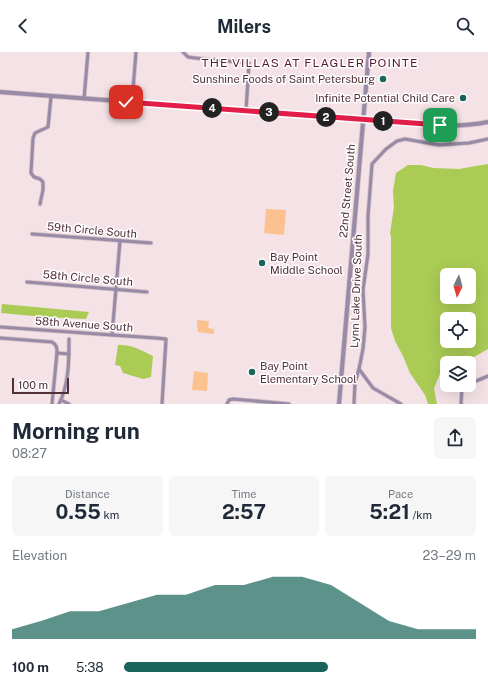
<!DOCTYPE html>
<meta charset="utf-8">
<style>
:root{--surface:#fff;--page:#f6f6f7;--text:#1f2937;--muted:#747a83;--accent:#19645b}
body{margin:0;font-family:"Public Sans",sans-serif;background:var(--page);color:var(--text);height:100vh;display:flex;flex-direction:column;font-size:15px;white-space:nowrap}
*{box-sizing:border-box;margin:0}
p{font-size:13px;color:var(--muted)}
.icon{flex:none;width:22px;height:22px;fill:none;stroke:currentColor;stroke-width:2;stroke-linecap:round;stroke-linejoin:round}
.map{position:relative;height:352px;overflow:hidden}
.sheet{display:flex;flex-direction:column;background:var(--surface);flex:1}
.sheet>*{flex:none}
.needle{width:26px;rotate:185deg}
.fabs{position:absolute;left:440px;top:216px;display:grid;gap:8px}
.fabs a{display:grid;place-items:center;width:36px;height:36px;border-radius:6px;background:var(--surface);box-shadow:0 4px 16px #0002;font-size:20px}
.scale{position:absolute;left:12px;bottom:10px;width:57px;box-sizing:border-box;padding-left:4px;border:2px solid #513038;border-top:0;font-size:11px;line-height:14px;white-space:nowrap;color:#513038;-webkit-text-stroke:3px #fff;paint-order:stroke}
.pin{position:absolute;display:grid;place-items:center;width:34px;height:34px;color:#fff;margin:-17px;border-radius:8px;box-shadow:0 2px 6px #0006}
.km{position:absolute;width:20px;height:20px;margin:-10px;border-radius:50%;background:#222;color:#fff;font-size:11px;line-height:20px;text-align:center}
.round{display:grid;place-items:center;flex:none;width:42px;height:42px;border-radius:6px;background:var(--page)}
.summary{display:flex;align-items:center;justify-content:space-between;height:68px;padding:0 12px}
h1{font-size:22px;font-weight:700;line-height:30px}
.figures{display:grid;grid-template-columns:repeat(3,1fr);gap:6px;height:68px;padding:4px 12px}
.figures div{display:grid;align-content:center;border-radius:6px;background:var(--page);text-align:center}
.figures b{font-size:20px;font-weight:700}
.figures small{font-size:11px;font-weight:400}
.figures p{font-size:11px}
.chart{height:112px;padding:8px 12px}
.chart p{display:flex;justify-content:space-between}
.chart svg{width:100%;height:72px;margin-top:4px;fill:var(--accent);opacity:.7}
ul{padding:0 12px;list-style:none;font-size:13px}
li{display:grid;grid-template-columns:64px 48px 1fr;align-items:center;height:30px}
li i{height:10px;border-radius:5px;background:var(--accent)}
header{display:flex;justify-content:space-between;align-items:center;height:52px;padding:0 12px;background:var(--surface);font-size:18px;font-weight:700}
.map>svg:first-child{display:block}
</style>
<header><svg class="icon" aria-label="back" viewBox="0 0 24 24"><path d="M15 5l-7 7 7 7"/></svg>Milers<svg class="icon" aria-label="search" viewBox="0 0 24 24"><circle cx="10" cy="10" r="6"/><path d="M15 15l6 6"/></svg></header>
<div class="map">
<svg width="488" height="352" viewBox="0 0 488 352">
<rect width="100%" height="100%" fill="#f4e2e6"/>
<!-- green -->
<g fill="#fbc28f">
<path d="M266,157L286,158L284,183L264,181Z"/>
<path d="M197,268L209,269L208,276L214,277V282L198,280L197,273Z"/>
<path d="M194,319L208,321L207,339L192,338Z"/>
</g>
<!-- water -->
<g fill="#aacb54" fill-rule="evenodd">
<path d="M488,112V297L474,305L459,311H447V316L441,319L434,336L437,352H428L425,343L410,321L403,304L395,289L391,276V184L390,182L394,155L393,139L396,121L408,113H421L433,116L459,117ZM447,223H469V245H447ZM447,267H469V289H447Z"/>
<path d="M2,252L89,260L86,267L44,265L1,261Z"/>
<path d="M118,293C131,292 141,298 153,304L151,325L143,327L123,321L120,314L115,313Z"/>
</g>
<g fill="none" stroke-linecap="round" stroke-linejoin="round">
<!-- minor casing -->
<g stroke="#d3bec3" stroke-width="4.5">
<g id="minor">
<path d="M183,0L188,5L195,6L249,11L246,59"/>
<path d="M84,47L88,0"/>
<path d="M132,50L136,0"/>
<path d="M40,152L43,138V130L40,127L34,125L31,121L33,86L35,81L48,75L51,45"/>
<path d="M32,182L151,191"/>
<path d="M27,230L147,240"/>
<path d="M0,275L112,283L156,286L166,287L162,352"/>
<path d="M112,283L120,189"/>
<path d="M0,286L52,290C57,293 57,296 57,301"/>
<path d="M469,332L488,324"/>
<path d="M61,348L69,352"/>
<path d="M52,352L57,301L69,302"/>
<path d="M59,352C69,332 69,309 69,287"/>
<path d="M227,352L229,348L233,347L289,352"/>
<path d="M354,352L355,331L359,317"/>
<path d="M401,352L373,336L359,317L363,297L365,275L363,238L368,202V164L372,112L386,97L397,89L405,87L439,93L469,91L488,87"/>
<path d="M461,352L462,335L467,333"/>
</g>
</g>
<!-- tertiary casing -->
<g stroke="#d3bec3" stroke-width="5.5">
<g id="tertiary">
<path d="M0,40L434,73C452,74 470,74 488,70"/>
<path d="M339,352L369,0"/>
</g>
</g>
<!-- minor -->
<use href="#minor" stroke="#978ba8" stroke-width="3"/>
<!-- tertiary -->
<use href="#tertiary" stroke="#978ba8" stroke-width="4"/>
</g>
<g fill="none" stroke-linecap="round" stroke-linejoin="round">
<!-- route casing -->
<g stroke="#fff" stroke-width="8">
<path id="route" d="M126,50L440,73"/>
</g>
<!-- route -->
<use href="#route" stroke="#e11d48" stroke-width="5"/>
</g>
<!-- markers -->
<g fill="#19645b" stroke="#fff" stroke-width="1.5">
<circle cx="383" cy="27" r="4"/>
<circle cx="463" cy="46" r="4"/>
<circle cx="262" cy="211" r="4"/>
<circle cx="252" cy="320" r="4"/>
</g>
<g text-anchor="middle" stroke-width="3" stroke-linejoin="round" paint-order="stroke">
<!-- poi labels -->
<g font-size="11" fill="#513038" stroke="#fff" text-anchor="end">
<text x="375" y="31">Sunshine Foods of Saint Petersburg</text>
<text x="455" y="50">Infinite Potential Child Care</text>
<text x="270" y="209" text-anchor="start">Bay Point<tspan x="270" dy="13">Middle School</tspan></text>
<text x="260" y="318" text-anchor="start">Bay Point<tspan x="260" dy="13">Elementary School</tspan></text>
</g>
<!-- street labels -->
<g font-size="11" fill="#513038" stroke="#fff">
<text transform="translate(347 139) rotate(-85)" y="4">22nd Street South</text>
<text transform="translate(92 178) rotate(5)" y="4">59th Circle South</text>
<text transform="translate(88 226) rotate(5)" y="4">58th Circle South</text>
<text transform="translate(356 239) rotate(-88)" y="4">Lynn Lake Drive South</text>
<text transform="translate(84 272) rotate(4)" y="4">58th Avenue South</text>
</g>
<!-- neighbourhood labels -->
<g font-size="12" letter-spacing="1" fill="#5b182f" stroke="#fff">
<text x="310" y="15">THE VILLAS AT FLAGLER POINTE</text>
</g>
</g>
</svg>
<div class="fabs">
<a><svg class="needle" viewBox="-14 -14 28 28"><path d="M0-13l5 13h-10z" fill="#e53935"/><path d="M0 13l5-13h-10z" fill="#747a83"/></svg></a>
<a><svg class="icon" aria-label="locate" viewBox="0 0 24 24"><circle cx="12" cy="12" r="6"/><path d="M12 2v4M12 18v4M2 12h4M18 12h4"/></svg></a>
<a><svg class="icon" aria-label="layers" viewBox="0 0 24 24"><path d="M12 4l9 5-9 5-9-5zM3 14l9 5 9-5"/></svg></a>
</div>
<div class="scale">100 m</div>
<div class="pin" style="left:440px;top:73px;background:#1e9e55"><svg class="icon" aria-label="arrive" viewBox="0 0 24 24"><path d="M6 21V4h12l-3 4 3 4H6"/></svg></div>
<div class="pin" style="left:126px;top:50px;background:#d93025"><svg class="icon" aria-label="check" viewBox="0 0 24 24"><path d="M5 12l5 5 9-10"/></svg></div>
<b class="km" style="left:383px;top:69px">1</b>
<b class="km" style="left:326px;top:65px">2</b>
<b class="km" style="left:269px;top:60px">3</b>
<b class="km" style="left:212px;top:56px">4</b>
</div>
<section class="sheet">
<div class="summary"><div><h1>Morning run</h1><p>08:27</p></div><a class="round"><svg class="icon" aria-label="share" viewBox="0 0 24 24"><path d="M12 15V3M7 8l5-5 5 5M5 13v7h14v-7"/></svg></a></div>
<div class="figures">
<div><p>Distance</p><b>0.55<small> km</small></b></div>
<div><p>Time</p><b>2:57</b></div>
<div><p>Pace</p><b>5:21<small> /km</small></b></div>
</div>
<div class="chart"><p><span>Elevation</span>23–29 m</p>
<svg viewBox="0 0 160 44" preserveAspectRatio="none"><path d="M0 44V38L10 33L20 27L30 27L40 22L50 17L60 17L70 11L80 11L90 6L100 6L110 11L120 22L130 33L140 38L150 38L160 38V44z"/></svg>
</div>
<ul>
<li><b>100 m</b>5:38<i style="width:58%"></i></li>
</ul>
</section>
